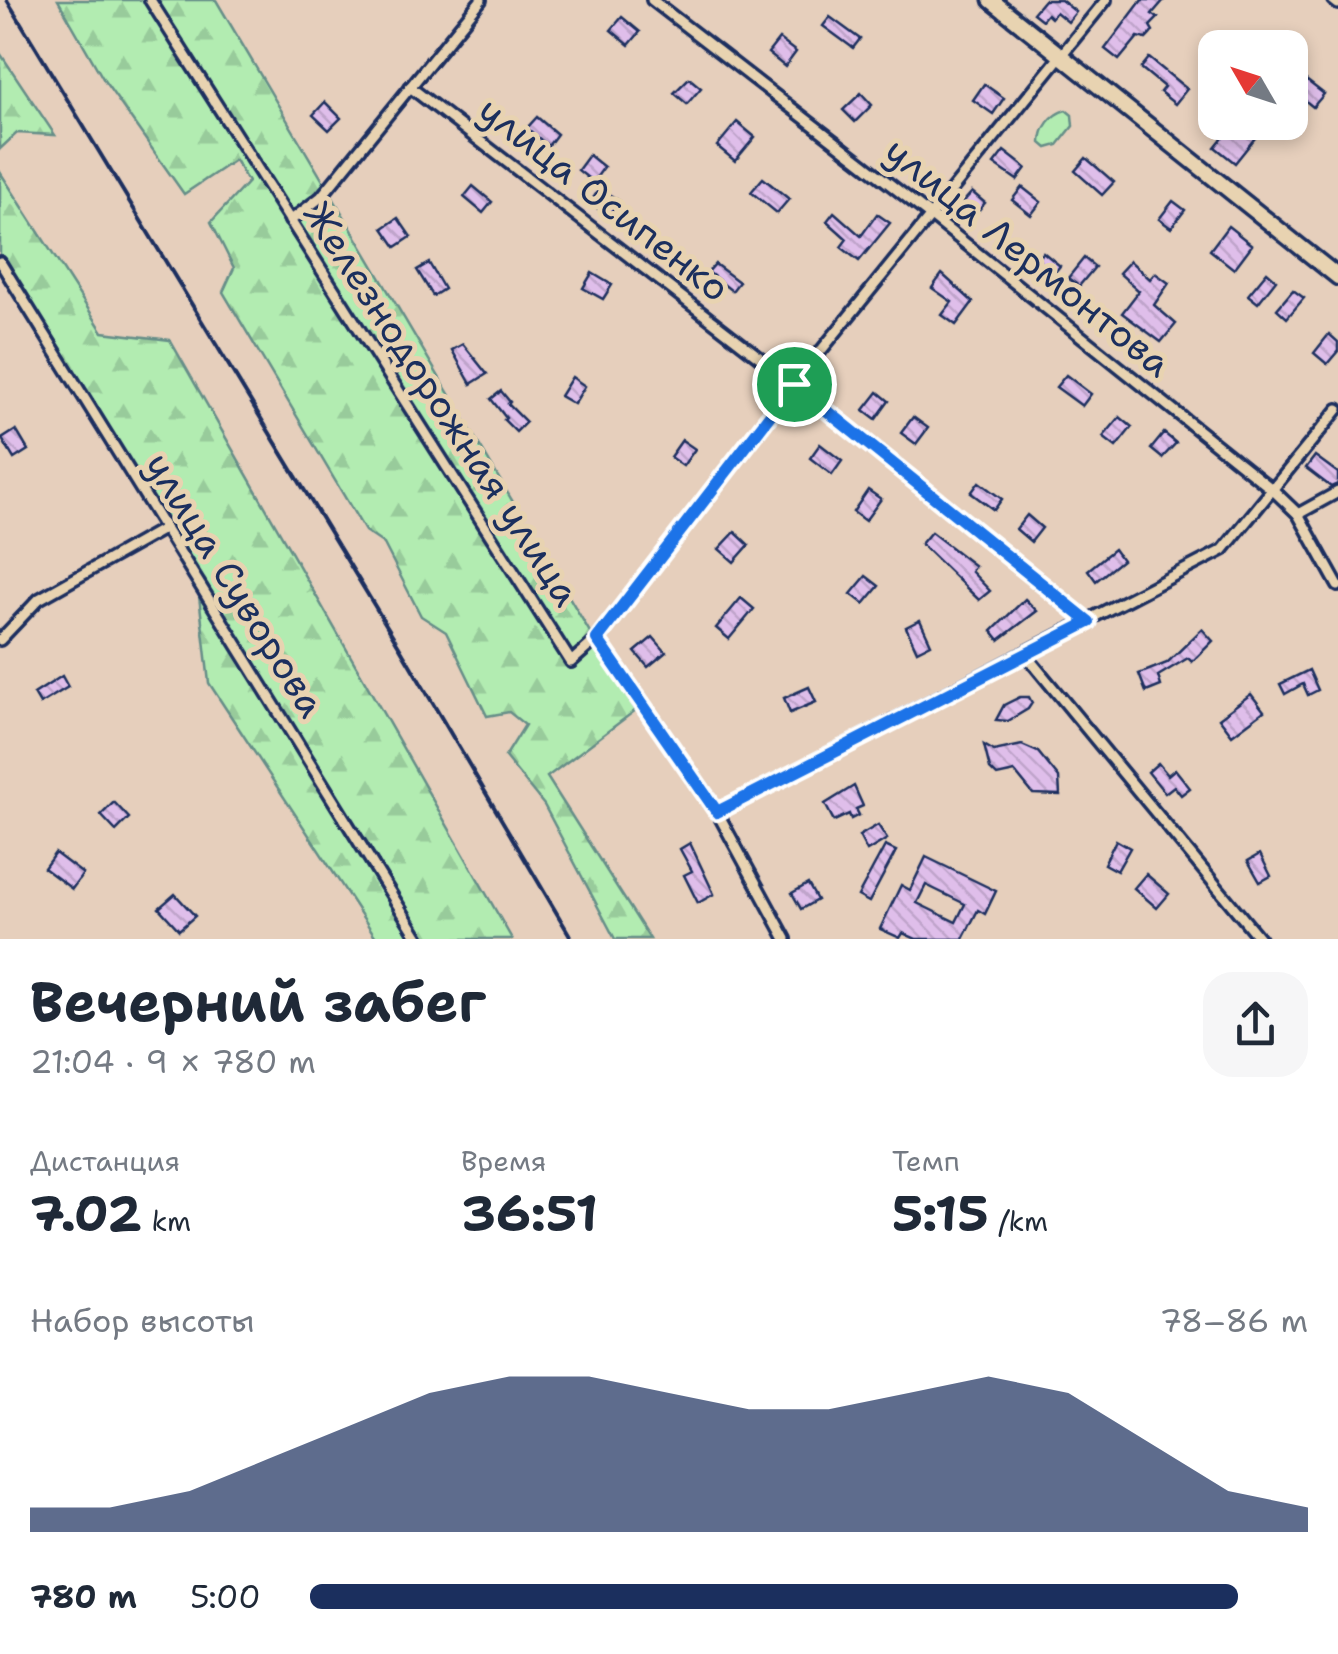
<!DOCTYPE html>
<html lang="ru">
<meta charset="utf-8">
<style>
:root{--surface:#fff;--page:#f6f6f7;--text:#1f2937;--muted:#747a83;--accent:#1b2f5e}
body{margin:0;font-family:"Shantell Sans",sans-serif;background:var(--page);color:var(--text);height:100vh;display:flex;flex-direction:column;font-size:38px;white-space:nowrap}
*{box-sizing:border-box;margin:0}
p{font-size:32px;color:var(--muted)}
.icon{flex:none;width:55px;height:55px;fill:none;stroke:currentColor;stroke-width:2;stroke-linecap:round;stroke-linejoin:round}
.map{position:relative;height:939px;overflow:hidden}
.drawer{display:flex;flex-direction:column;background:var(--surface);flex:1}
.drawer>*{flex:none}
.needle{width:65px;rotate:309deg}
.tools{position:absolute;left:1198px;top:30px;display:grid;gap:20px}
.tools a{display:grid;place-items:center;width:110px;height:110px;border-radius:20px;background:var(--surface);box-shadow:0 5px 15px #0003;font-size:50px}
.pin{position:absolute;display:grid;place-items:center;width:85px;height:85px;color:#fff;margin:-42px;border:5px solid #fff;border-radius:50%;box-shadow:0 2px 10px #0007}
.round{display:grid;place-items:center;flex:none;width:105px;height:105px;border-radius:30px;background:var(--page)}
.summary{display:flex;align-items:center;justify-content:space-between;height:170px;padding:0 30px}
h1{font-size:55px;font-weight:700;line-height:75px}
.stats{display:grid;grid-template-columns:repeat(3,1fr);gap:15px;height:170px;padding:10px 30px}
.stats div{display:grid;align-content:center}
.stats b{font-size:50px;font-weight:700}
.stats small{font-size:28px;font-weight:400}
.stats p{font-size:28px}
.chart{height:280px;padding:20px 30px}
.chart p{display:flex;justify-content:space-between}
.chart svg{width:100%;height:180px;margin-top:10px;fill:var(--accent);opacity:.7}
ul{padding:0 30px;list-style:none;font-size:32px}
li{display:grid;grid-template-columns:160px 120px 1fr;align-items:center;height:75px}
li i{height:25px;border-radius:12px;background:var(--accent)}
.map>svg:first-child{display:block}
</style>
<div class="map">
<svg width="1338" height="939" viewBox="0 0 1338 939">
<defs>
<pattern id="forest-firs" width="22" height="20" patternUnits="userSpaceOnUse" patternTransform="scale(2.5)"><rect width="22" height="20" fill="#b2ecb1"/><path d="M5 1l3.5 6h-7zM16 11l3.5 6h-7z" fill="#98cb9b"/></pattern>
<pattern id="building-back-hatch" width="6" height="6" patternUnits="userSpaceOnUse" patternTransform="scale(2.5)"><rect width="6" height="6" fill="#dfbeea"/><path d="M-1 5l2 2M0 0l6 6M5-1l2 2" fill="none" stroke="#bfa4cb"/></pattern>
</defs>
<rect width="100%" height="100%" fill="#e6cfbc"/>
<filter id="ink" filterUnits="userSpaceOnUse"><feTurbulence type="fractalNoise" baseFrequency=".01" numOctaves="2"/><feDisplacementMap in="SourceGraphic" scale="20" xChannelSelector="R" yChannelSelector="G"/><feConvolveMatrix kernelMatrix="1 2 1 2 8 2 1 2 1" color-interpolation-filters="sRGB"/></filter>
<g filter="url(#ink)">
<!-- forest -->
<g fill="url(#forest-firs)" stroke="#668e88" stroke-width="2.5">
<path d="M58,0H216L636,710L547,777L650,939H615L544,805L505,757L525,725L509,712L487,716L446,632L421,616L384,544L365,531L223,292L234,268L211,222L248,182L235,160L184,194L105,82Z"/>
<path d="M0,53L55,135L17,133L0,149Z"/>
<path d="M0,172L103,332L170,340L512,939H377L209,683L198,587L0,254Z"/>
</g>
<!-- park -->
<path fill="#b2ecb1" stroke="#668e88" stroke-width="2.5" d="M1066,110L1072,115L1073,126L1058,145L1047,148L1041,143C1041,128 1051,114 1066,110Z"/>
<!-- building -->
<g fill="url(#building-back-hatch)" stroke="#1b2f5e" stroke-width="2.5" fill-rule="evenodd">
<path d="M1044,0H1061L1076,12L1068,22L1056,12L1051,18L1047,14L1042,20L1033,13Z"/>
<path d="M1142,0H1164L1152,14L1158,18L1150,26L1153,31L1150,35L1146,39L1138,37L1119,60L1105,49Z"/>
<path d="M622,17L640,32L629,45L611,30Z"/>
<path d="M830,17L860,39L853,48L823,26Z"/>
<path d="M779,39L796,52L785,67L768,53Z"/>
<path d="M1149,58L1187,89L1175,104L1160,92L1164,87L1141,68Z"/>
<path d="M689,78L701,88L687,104L674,93Z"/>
<path d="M1306,80L1324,94L1313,107L1296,93Z"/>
<path d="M984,84L1004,98L993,114L973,100Z"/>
<path d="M861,93L872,105L855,122L843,110Z"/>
<path d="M325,102L341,118L329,130L313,115Z"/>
<path d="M537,117L557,134L548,146L527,128Z"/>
<path d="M737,122L755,137L735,161L717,146Z"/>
<path d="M1235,122H1246L1259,133L1235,163L1215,147Z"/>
<path d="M1004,151L1026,168L1017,180L994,164Z"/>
<path d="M589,155L604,167L593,182L578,170Z"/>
<path d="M1086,158L1114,182L1102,195L1075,171Z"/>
<path d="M763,178L789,199L777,213L751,192Z"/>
<path d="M473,186L492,202L483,213L464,197Z"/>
<path d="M1022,187L1041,202L1031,215L1012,200Z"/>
<path d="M600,188L619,201L608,216L590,203Z"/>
<path d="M972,192L985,203L970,220L957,209Z"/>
<path d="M1173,201L1185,210L1171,228L1159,219Z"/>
<path d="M834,212L861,236L877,214L890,223L859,261L841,247L847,239L827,221Z"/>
<path d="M398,218L411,237L396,247L383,228Z"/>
<path d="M1228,226L1252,245L1234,269L1210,250Z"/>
<path d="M1043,252L1060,266L1046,283L1029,268Z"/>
<path d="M1084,258L1095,267L1079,286L1068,278Z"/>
<path d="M1130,261L1150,279L1155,273L1169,283L1154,305L1176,324L1161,342L1122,313L1139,291L1119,273Z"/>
<path d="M429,263L444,289L433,296L417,270Z"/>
<path d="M715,264L739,282L732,291L708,272Z"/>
<path d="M1267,272L1276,280L1258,303L1248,295Z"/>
<path d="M592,273L612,285L603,299L583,288Z"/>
<path d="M942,274L973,302L956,325L942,315L952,302L932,288Z"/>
<path d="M1293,290L1304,298L1287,318L1277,309Z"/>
<path d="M1329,334L1338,342V351L1327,364L1314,353Z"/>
<path d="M463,344L487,374L471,384L452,350Z"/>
<path d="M1066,375L1091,394L1082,406L1056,387Z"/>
<path d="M572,377L585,386L574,404L560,396Z"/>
<path d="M501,391L510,402L508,404L526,422L516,432L504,420L506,418L491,399Z"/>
<path d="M878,392L889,401L876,419L864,410Z"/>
<path d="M913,417L928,428L916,444L901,433Z"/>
<path d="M1120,417L1132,427L1116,447L1103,437Z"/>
<path d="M16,430L28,450L14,459L2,439Z"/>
<path d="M1164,433L1176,443L1162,458L1151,449Z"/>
<path d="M682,440L695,449L683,466L670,457Z"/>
<path d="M820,444L842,461L832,475L810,458Z"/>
<path d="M1315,456L1338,473V484L1331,487L1306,468Z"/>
<path d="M979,482L1002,499L994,510L971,493Z"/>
<path d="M868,490L881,499L865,521L853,512Z"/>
<path d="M1027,515L1042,528L1031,542L1016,529Z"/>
<path d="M735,532L749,545L734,562L719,549Z"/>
<path d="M931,532L975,566L971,571L990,591L979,600L921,544Z"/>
<path d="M1114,549L1122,560L1096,581L1088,570Z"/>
<path d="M866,576L879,586L864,604L851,594Z"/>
<path d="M741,598L754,609L729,639L716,628Z"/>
<path d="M1025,599L1037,611L999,640L992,631Z"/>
<path d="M920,620L931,644L917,651L906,627Z"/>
<path d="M1202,629L1213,641L1192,662L1188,658L1158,676L1161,686L1146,692L1139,674L1167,663Z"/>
<path d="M653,637L666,652L648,667L635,652Z"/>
<path d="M1309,670L1318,690L1308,695L1303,684L1285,694L1280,684Z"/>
<path d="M62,676L68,687L40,704L34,694Z"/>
<path d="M809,687L816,702L790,713L784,698Z"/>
<path d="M1251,694L1264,711L1232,735L1219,718Z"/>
<path d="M1020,697H1029L1032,703L1028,709L1008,721L996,720L1004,705Z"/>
<path d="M984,745L994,751L1022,745L1038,752L1059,778L1060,795L1033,794L1015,772L997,776L990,769Z"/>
<path d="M1158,763L1168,775L1175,769L1190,788L1181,795L1174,786L1165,793L1148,772Z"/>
<path d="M854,786L863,806L856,809L859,815L851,819L849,814L834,821L825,804Z"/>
<path d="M114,802L129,818L116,831L101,815Z"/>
<path d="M878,825L887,839L867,851L859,836Z"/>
<path d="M1116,840L1130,848L1117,871L1104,864Z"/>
<path d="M690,843L714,894L698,903L684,875L692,871L680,849Z"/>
<path d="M885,846L896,851L869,902L858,896Z"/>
<path d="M55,853L83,874L72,889L44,868Z"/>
<path d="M1260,854L1271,876L1260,882L1248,861Z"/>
<path d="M926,857L996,891L985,914L978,910L963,939H916L903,933L900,938L880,929L901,885L910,890ZM926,885L965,904L956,922L917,903Z"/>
<path d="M1146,874L1169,894L1157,908L1134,888Z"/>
<path d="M808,884L817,900L801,909L792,893Z"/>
<path d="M175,894L195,916L179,930L159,908Z"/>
</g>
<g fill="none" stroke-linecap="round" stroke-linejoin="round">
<!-- street casing -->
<g stroke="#1b2f5e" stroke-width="16">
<g id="street">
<path d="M150,0L571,662L597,639L717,812L786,939"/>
<path d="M652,0L931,216L1273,490L1298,514L1338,586"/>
<path d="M1333,0L1338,4"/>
<path d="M410,87L794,384L1089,622"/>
<path d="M290,221L321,197L481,0"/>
<path d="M0,262L419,939"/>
<path d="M1298,514L1338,492"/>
<path d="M597,639L794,384L1106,0"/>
<path d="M0,640L39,599L165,528"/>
<path d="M1025,654L1260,939"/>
<path d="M717,812L1223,550L1338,409"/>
</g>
</g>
<!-- secondary casing -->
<g stroke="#1b2f5e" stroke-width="21">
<path id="secondary" d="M991,0L1338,277"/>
</g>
<!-- street -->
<use href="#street" stroke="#e8d3b1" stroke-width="9"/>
<!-- secondary -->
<use href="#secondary" stroke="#e8d3b1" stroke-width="14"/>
<!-- rail -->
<path stroke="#1b2f5e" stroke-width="4" d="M7,0L399,646L572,939"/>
</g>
</g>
<g fill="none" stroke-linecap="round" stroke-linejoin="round" filter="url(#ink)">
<!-- route casing -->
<g stroke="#fff" stroke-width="20">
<path id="route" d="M794,384L1089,622L717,812L597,639Z"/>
</g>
<!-- route -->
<use href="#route" stroke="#1a73e8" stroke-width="12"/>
</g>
<g text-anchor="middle" stroke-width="10" stroke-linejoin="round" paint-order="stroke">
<!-- street labels -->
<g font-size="38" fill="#1b2f5e" stroke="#e8d3b1">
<text transform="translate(604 199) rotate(38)" y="13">улица Осипенко</text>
<text transform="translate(1028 257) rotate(39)" y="13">улица Лермонтова</text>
<text transform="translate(442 404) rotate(57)" y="13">Железнодорожная улица</text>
<text transform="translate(235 585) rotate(58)" y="13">улица Суворова</text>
</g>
</g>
</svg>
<div class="tools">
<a><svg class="needle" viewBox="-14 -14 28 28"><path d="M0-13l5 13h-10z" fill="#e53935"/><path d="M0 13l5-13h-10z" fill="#747a83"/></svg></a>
</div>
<div class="pin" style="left:794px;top:384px;background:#1e9e55"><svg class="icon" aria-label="arrive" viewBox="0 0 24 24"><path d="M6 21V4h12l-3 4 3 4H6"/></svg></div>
</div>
<section class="drawer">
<div class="summary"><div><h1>Вечерний забег</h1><p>21:04 · 9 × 780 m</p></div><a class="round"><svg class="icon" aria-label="share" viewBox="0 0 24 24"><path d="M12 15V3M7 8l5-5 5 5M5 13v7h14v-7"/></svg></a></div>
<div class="stats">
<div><p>Дистанция</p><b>7.02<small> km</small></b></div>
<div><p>Время</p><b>36:51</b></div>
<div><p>Темп</p><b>5:15<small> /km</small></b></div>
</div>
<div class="chart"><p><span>Набор высоты</span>78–86 m</p>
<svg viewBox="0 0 160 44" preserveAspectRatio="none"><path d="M0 44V38L10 38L20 34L30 26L40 18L50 10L60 6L70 6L80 10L90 14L100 14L110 10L120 6L130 10L140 22L150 34L160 38V44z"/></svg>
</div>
<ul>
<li><b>780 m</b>5:00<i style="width:93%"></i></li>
</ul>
</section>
